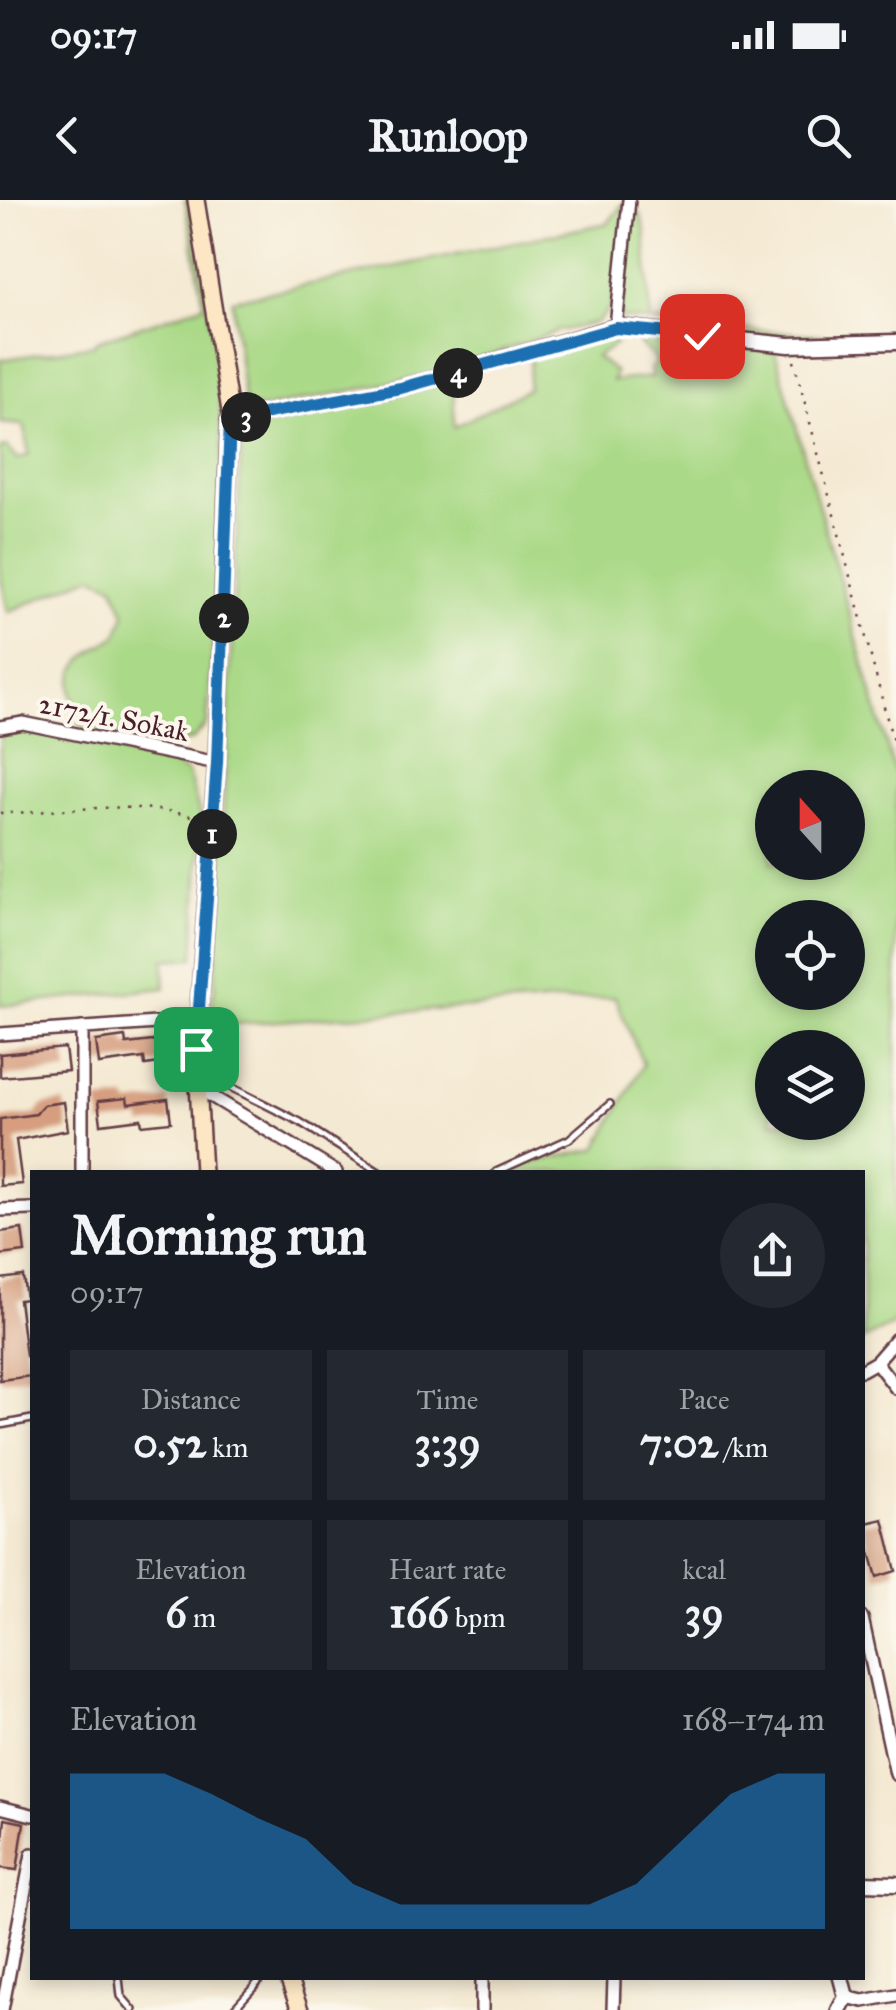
<!DOCTYPE html>
<meta charset="utf-8">
<style>
:root{--surface:#171b24;--page:#242831;--text:#f1f3f6;--muted:#9ea1a6;--accent:#1f6fb2}
body{margin:0;font-family:"IM FELL Great Primer",serif;background:var(--page);color:var(--text);height:100vh;display:flex;flex-direction:column;font-size:38px;white-space:nowrap}
*{box-sizing:border-box;margin:0}
p{font-size:32px;color:var(--muted)}
.icon{flex:none;width:55px;height:55px;fill:none;stroke:currentColor;stroke-width:2;stroke-linecap:round;stroke-linejoin:round}
.map{position:relative;flex:1;overflow:hidden}
.details{position:absolute;left:30px;top:970px;width:835px;height:810px;display:flex;flex-direction:column;background:var(--surface);border-radius:0px;box-shadow:0 5px 15px #0003}
.details>*{flex:none}
.needle{width:65px;rotate:339deg}
.buttons{position:absolute;left:755px;top:570px;display:grid;gap:20px}
.buttons a{display:grid;place-items:center;width:110px;height:110px;border-radius:50%;background:var(--surface);box-shadow:0 5px 15px #0003;font-size:50px}
.pin{position:absolute;display:grid;place-items:center;width:85px;height:85px;color:#fff;margin:-42px;border-radius:20px;box-shadow:0 5px 15px #0006}
.km{position:absolute;width:50px;height:50px;margin:-25px;border-radius:50%;background:#222;color:#fff;font-size:28px;line-height:50px;text-align:center}
.round{display:grid;place-items:center;flex:none;width:105px;height:105px;border-radius:52px;background:var(--page)}
.head{display:flex;align-items:center;justify-content:space-between;height:170px;padding:0 40px}
h1{font-size:55px;font-weight:700;line-height:75px}
.stats{display:grid;grid-template-columns:repeat(3,1fr);gap:15px;height:170px;padding:10px 40px}
.stats div{display:grid;align-content:center;border-radius:0px;background:var(--page);text-align:center}
.stats b{font-size:42px;font-weight:700}
.stats small{font-size:28px;font-weight:400}
.stats p{font-size:28px}
.chart{height:280px;padding:20px 40px}
.chart p{display:flex;justify-content:space-between}
.chart svg{width:100%;height:180px;margin-top:10px;fill:var(--accent);opacity:.7}
.status{display:flex;justify-content:space-between;align-items:center;height:70px;padding:0 50px;background:var(--surface);direction:ltr}
.status svg{height:28px;fill:currentColor}
header{display:flex;justify-content:space-between;align-items:center;height:130px;padding:0 40px;background:var(--surface);font-size:45px;font-weight:700}
.map>svg:first-child{display:block}
</style>
<div class="status"><b>09:17</b><svg viewBox="0 0 49 12"><path d="M0 12V9h3v3zM5 12V6h3v6zM10 12V3h3v9zM15 12V0h3v12zM26 1h20v11H26zM47 4h2v5h-2z"/></svg></div>
<header><svg class="icon" aria-label="back" viewBox="0 0 24 24"><path d="M15 5l-7 7 7 7"/></svg>Runloop<svg class="icon" aria-label="search" viewBox="0 0 24 24"><circle cx="10" cy="10" r="6"/><path d="M15 15l6 6"/></svg></header>
<div class="map">
<svg width="896" height="1810" viewBox="0 0 896 1810">
<rect width="100%" height="100%" fill="#fbf7ec"/>
<filter id="ink" filterUnits="userSpaceOnUse"><feTurbulence type="fractalNoise" baseFrequency=".01" numOctaves="2"/><feDisplacementMap in="SourceGraphic" scale="20" xChannelSelector="R" yChannelSelector="G"/><feConvolveMatrix kernelMatrix="1 2 1 2 8 2 1 2 1" color-interpolation-filters="sRGB"/></filter>
<filter id="wash" filterUnits="userSpaceOnUse"><feTurbulence type="fractalNoise" baseFrequency=".0048" numOctaves="4" result="noise"/><feDisplacementMap in="SourceGraphic" scale="40" xChannelSelector="R" yChannelSelector="G"/><feGaussianBlur stdDeviation="2.25" result="paint"/><feColorMatrix in="noise" values="0 0 0 0 0 0 0 0 0 0 0 0 0 0 0 0 0 1.4 0 .05"/><feComposite in="paint" operator="in"/></filter>
<g filter="url(#wash)">
<rect width="100%" height="100%" fill="#f4e9d2"/>
<!-- green -->
<g fill="#aad987" stroke="#7a7c59" stroke-width="2.5" fill-rule="evenodd">
<path d="M185,0H189C201,67 216,136 220,204C225,311 215,417 207,524L192,540L179,543L82,530C62,478 69,463 117,436L125,414L114,386L92,376L8,412L0,374V248L7,247L18,259L29,255L24,225L0,223V160L94,145V142L204,105Z"/>
<path d="M625,1L612,106L597,123L558,131L442,173L258,209L244,200L232,100L608,23Z"/>
<path d="M632,13H640L645,31L651,121L854,138L792,139L620,118Z"/>
<path d="M608,135L616,144L596,157L615,172L612,181L652,177L650,169L658,162L640,144L638,135L775,152L896,578V1123L863,1139L862,972H506L523,964L597,949L643,864L615,797L208,826L215,785L242,226L454,180V227L528,189L531,154ZM772,588H848V662H772ZM772,718H848V792H772ZM772,848H848V922H772Z"/>
<path d="M31,531L169,561L188,573L201,618L194,758L164,760L165,788L0,806V533Z"/>
</g>
<g id="blocks">
<!-- building -->
<g fill="#d69e7f">
<path d="M125,837L126,844L171,839L174,861L145,865L144,858L99,864L96,841Z"/>
<path d="M65,848L68,871L0,877V854Z"/>
<path d="M127,898L128,904L168,899L171,922L142,925L141,919L101,924L98,901Z"/>
<path d="M64,902L68,930L16,940L22,984L0,986V919L36,914L43,905Z"/>
<path d="M22,1029L25,1052L0,1055V1032Z"/>
<path d="M23,1076L26,1099L19,1100L26,1156L32,1155V1176L0,1180V1079Z"/>
<path d="M883,1319L896,1371L877,1377L862,1324Z"/>
<path d="M5,1619L24,1623L17,1670L0,1668Z"/>
</g>
</g>
</g>
<g filter="url(#ink)">
<use href="#blocks" fill-opacity="0" stroke="#643d44" stroke-width="2.5"/>
<g fill="none" stroke-linecap="round" stroke-linejoin="round">
<!-- service casing -->
<g stroke="#643d44" stroke-width="10">
<g id="service">
<path d="M199,871L300,922L379,972"/>
<path d="M496,972L569,939L610,904"/>
<path d="M0,1225L32,1219"/>
<path d="M119,1778L121,1796L133,1810"/>
<path d="M233,1810L262,1778"/>
</g>
</g>
<!-- minor casing -->
<g stroke="#643d44" stroke-width="16">
<g id="minor">
<path d="M616,127L629,0"/>
<path d="M0,527L23,523L217,563"/>
<path d="M82,828V972"/>
<path d="M0,834L199,820"/>
<path d="M198,888L336,972"/>
<path d="M0,1010L32,1009"/>
<path d="M896,1139L876,1162L896,1188"/>
<path d="M862,1170L876,1162"/>
<path d="M862,1418L896,1574"/>
<path d="M0,1607L32,1615"/>
<path d="M846,1797L863,1801L896,1795"/>
<path d="M2,1810L32,1654"/>
<path d="M482,1810V1778"/>
<path d="M613,1810L614,1778"/>
</g>
</g>
<!-- tertiary casing -->
<g stroke="#643d44" stroke-width="19">
<g id="tertiary">
<path d="M229,220L401,188L616,127L789,145L896,142"/>
<path d="M862,1683L896,1684"/>
<path d="M839,1810L846,1797L841,1778"/>
</g>
</g>
<!-- secondary casing -->
<g stroke="#643d44" stroke-width="20">
<g id="secondary">
<path d="M196,0L230,211L217,563L196,849L203,972"/>
<path d="M288,1778L300,1810"/>
</g>
</g>
<!-- path -->
<g stroke="#643d44" stroke-width="2.5" stroke-dasharray="2.5 8" stroke-linecap="butt">
<path d="M794,161L896,553"/>
<path d="M0,613C64,613 135,598 197,618"/>
</g>
<!-- service -->
<use href="#service" stroke="#fff" stroke-width="5"/>
<!-- minor -->
<use href="#minor" stroke="#fff" stroke-width="11"/>
<!-- tertiary -->
<use href="#tertiary" stroke="#fff" stroke-width="14"/>
<!-- secondary -->
<use href="#secondary" stroke="#fce6c4" stroke-width="15"/>
</g>
</g>
<g fill="none" stroke-linecap="round" stroke-linejoin="round" filter="url(#ink)">
<!-- route casing -->
<g stroke="#fff" stroke-width="20">
<path id="route" d="M196,849L217,563L230,220L401,188L616,128L702,136"/>
</g>
<!-- route -->
<use href="#route" stroke="#1f6fb2" stroke-width="12"/>
</g>
<g text-anchor="middle" stroke-width="8" stroke-linejoin="round" paint-order="stroke">
<!-- street labels -->
<g font-size="28" fill="#4a1f2b" stroke="#fbf7ec">
<text transform="translate(114 517) rotate(11)" y="10">2172/1. Sokak</text>
</g>
</g>
</svg>
<div class="buttons">
<a><svg class="needle" viewBox="-14 -14 28 28"><path d="M0-13l5 13h-10z" fill="#e53935"/><path d="M0 13l5-13h-10z" fill="#9ea1a6"/></svg></a>
<a><svg class="icon" aria-label="locate" viewBox="0 0 24 24"><circle cx="12" cy="12" r="6"/><path d="M12 2v4M12 18v4M2 12h4M18 12h4"/></svg></a>
<a><svg class="icon" aria-label="layers" viewBox="0 0 24 24"><path d="M12 4l9 5-9 5-9-5zM3 14l9 5 9-5"/></svg></a>
</div>
<div class="pin" style="left:196px;top:849px;background:#1e9e55"><svg class="icon" aria-label="arrive" viewBox="0 0 24 24"><path d="M6 21V4h12l-3 4 3 4H6"/></svg></div>
<div class="pin" style="left:702px;top:136px;background:#d93025"><svg class="icon" aria-label="check" viewBox="0 0 24 24"><path d="M5 12l5 5 9-10"/></svg></div>
<b class="km" style="left:212px;top:634px">1</b>
<b class="km" style="left:224px;top:418px">2</b>
<b class="km" style="left:246px;top:217px">3</b>
<b class="km" style="left:458px;top:173px">4</b>
<section class="details">
<div class="head"><div><h1>Morning run</h1><p>09:17</p></div><a class="round"><svg class="icon" aria-label="share" viewBox="0 0 24 24"><path d="M12 15V3M7 8l5-5 5 5M5 13v7h14v-7"/></svg></a></div>
<div class="stats">
<div><p>Distance</p><b>0.52<small> km</small></b></div>
<div><p>Time</p><b>3:39</b></div>
<div><p>Pace</p><b>7:02<small> /km</small></b></div>
</div>
<div class="stats">
<div><p>Elevation</p><b>6<small> m</small></b></div>
<div><p>Heart rate</p><b>166<small> bpm</small></b></div>
<div><p>kcal</p><b>39</b></div>
</div>
<div class="chart"><p><span>Elevation</span>168–174 m</p>
<svg viewBox="0 0 160 44" preserveAspectRatio="none"><path d="M0 44V6L10 6L20 6L30 11L40 17L50 22L60 33L70 38L80 38L90 38L100 38L110 38L120 33L130 22L140 11L150 6L160 6V44z"/></svg>
</div>
</section>
</div>
